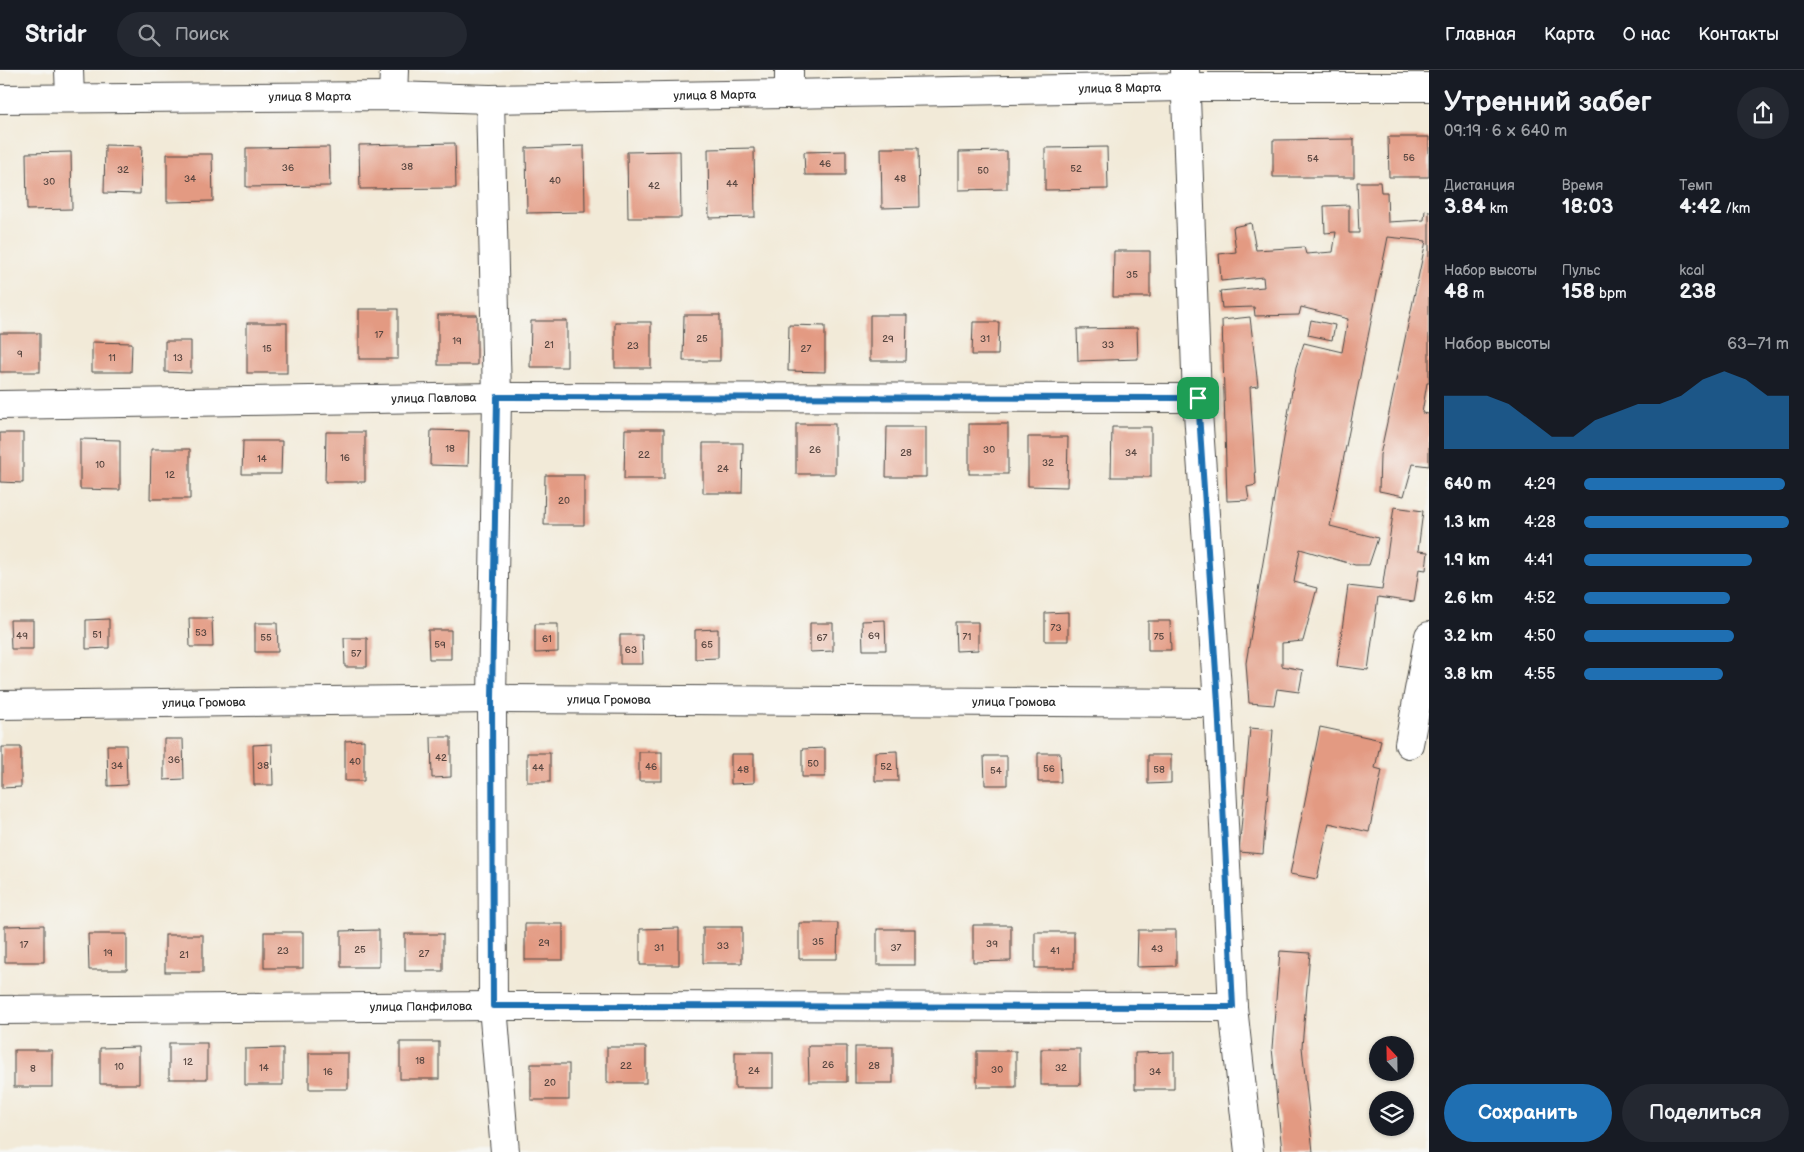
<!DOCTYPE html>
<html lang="ru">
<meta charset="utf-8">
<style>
:root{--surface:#171b24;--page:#242831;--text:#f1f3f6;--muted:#9ea1a6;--line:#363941;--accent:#1f6fb2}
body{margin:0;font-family:"Balsamiq Sans",sans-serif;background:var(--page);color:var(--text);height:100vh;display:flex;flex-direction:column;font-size:19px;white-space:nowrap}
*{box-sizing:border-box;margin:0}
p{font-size:16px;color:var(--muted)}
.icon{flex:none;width:28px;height:28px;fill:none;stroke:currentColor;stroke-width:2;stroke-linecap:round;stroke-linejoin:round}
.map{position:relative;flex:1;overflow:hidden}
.drawer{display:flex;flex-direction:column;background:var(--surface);width:375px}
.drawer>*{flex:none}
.needle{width:32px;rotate:338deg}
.fabs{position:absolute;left:1369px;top:966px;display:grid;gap:10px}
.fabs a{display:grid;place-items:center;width:45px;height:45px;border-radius:50%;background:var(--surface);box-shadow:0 1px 4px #0004;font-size:25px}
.pin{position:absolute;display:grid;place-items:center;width:42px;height:42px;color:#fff;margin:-21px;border-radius:10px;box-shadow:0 2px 8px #0006}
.round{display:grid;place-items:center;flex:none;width:52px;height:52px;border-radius:26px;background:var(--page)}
.head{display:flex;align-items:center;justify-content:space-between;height:85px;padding:0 15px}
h1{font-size:28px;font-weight:600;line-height:38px}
.metrics{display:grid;grid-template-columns:repeat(3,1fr);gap:8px;height:85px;padding:5px 15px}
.metrics div{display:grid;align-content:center}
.metrics b{font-size:21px;font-weight:600}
.metrics small{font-size:14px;font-weight:400}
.metrics p{font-size:14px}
.chart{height:140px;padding:10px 15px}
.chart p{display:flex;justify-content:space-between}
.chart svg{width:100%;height:90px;margin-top:5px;fill:var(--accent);opacity:.7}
.action{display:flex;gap:10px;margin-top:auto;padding:10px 15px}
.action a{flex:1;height:58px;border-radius:30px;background:var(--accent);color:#fff;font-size:20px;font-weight:600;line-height:58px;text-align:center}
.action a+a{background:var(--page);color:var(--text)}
ul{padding:0 15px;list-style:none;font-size:16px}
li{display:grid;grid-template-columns:80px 60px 1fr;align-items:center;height:38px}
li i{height:12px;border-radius:6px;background:var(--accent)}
header{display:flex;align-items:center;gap:30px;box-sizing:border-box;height:70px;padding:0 25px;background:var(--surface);border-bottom:1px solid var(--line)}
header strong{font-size:24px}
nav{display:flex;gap:28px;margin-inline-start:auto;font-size:18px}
.search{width:350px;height:45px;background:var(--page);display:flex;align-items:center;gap:12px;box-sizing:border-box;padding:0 18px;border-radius:28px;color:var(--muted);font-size:19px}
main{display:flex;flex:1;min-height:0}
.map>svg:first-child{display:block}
</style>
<header>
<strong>Stridr</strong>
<div class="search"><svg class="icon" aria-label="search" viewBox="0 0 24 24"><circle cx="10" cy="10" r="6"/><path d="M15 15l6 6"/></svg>Поиск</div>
<nav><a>Главная</a><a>Карта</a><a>О нас</a><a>Контакты</a></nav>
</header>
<main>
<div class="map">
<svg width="1429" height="1082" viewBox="0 0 1429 1082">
<rect width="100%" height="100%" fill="#f6f6f2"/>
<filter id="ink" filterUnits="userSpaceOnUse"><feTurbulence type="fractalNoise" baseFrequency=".02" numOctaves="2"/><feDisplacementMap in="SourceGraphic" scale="10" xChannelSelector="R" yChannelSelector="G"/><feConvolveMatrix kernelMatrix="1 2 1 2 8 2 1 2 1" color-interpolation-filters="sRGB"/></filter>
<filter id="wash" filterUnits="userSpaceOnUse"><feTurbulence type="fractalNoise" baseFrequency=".0096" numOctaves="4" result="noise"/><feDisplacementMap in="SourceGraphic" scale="20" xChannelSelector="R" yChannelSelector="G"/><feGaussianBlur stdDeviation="1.12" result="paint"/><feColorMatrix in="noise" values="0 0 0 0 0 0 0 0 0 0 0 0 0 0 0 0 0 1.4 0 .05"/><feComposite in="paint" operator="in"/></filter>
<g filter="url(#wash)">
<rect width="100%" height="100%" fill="#f2ead8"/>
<g id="blocks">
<!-- building -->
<g fill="#e39a82">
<path d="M1388,67H1429V107H1389Z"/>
<path d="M1354,69V107H1273V70Z"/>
<path d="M455,73L456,118L360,119L359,75Z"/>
<path d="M105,75L142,76L140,124L104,123Z"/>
<path d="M584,76L585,142L527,143L526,78Z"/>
<path d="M329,77L330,116L246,117V78Z"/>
<path d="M1107,77L1108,119L1045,120V78Z"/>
<path d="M754,78L755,147L709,148L708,79Z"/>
<path d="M881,78H918L919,137L882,138Z"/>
<path d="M680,81L681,148H628L627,82Z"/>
<path d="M846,81V105H805L804,82Z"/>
<path d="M1007,81V119L959,120V82Z"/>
<path d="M71,82L72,139L27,140L26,83Z"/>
<path d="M167,84H212L213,131L167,132Z"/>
<path d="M1357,112H1380L1381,122H1387L1388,152L1424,150L1425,140L1429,141V313H1427L1422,343L1429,344V396L1413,394L1404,426L1379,421L1380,385L1426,171L1388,167L1330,456L1378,468L1369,495H1355L1300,479L1294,512L1317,518L1303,571L1282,573V596L1303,600L1299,622L1277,619L1274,635L1249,633L1246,593L1296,297L1304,273L1342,282L1348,249L1301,237L1299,245L1255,246L1254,237L1222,238L1220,221L1264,217L1263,207L1221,211L1219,184L1236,182L1233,157L1251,153L1256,180L1304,177L1306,184L1333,182L1336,162L1325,163L1324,136L1349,135V163H1359Z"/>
<path d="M1114,181H1150V227H1113Z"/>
<rect x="359" y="239" width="39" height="50"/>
<rect x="438" y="245" width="39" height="50"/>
<path d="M684,245H720V291H683Z"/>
<path d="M870,245H907L906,291H870Z"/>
<path d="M1250,247L1258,316L1250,317L1256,415L1247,417L1249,430L1227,431L1222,250Z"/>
<path d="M1311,250L1335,255L1332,270L1308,265Z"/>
<path d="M531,251H567V297H530Z"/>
<rect x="615" y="252" width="36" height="46"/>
<path d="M973,252H999L998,285H972Z"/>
<rect x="247" y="253" width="40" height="50"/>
<path d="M789,255L825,256V302L788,301Z"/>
<path d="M1137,258L1138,289L1078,291L1077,259Z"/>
<rect x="0" y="263" width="40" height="39"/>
<path d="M165,271H191V303L165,302Z"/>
<path d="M92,272L132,273L131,302H92Z"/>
<rect x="796" y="354" width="39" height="50"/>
<rect x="969" y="354" width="39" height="50"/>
<path d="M887,357H926V407H886Z"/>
<path d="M1112,357H1151V407H1111Z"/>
<path d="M625,359H664V409H624Z"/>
<path d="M431,360L469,361L468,396L430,395Z"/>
<path d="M326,362H365V412H325Z"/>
<path d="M0,363H23V413L0,412Z"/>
<path d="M1028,367H1068L1067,417L1028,416Z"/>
<path d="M80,369L120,370V420L80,419Z"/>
<path d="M243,371H282L281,404H242Z"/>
<path d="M703,373H743L742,423H703Z"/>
<path d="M151,379H190V429H150Z"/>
<path d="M545,405H584V455H544Z"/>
<path d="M1394,437L1423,441L1418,481L1428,482L1426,500L1419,499L1414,532L1378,527L1368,600L1337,596L1348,516L1382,520Z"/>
<path d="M1068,542V571H1045V543Z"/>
<path d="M189,548H212L213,577H190Z"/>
<path d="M109,549V578L86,579V550Z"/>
<path d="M10,550H33V579H11Z"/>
<path d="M885,550L886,580H863L862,551Z"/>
<path d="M1148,551H1170L1171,580H1148Z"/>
<path d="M955,552H978V580L956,581Z"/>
<path d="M255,553H277L278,582H255Z"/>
<path d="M810,553H833V581L810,582Z"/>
<path d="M535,554H558V582L535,583Z"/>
<path d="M718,559V588L695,589V560Z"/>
<path d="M428,560H451V589H429Z"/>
<path d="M620,565H642L643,594H620Z"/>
<path d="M344,568H367V597H345Z"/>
<path d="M1320,657L1381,670L1375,698L1382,700L1369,762L1329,753L1317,809L1290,804Z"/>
<path d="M1250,658L1273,660L1263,784L1239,782Z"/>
<path d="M431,667H451V707L432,708Z"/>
<path d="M164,669H183L184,709L164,710Z"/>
<path d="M364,670V711H345V671Z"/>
<path d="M272,674L273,715H254L253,675Z"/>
<path d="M107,675H126L127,715L108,716Z"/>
<path d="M2,677H21V717L2,718Z"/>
<path d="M825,678V707H802V679Z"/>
<path d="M897,681L898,711H875V682Z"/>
<rect x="639" y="682" width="23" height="29"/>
<rect x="527" y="683" width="23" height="29"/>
<path d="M1038,683H1060L1061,712H1038Z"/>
<path d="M731,684H754V713L731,714Z"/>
<path d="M1148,685H1171V713L1148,714Z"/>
<path d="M984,686H1007V715H985Z"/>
<path d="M799,853H838L837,889H799Z"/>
<rect x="525" y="854" width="38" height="36"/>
<path d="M44,855V892H5V856Z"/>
<path d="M973,855H1011V891L973,892Z"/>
<rect x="703" y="857" width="39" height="36"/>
<path d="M679,858V895H640V859Z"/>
<rect x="877" y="859" width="38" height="36"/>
<path d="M379,860V897H341V861Z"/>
<path d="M1138,860H1176V896L1137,897Z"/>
<rect x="264" y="862" width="39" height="36"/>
<rect x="1035" y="862" width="39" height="36"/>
<path d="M88,864H127V900H89Z"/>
<rect x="405" y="864" width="38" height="37"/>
<rect x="165" y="865" width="38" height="37"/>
<path d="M1280,881L1310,883L1302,977L1313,1082H1282L1272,978Z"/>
<rect x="400" y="972" width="39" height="37"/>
<rect x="169" y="973" width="38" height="36"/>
<path d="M808,976H847V1012H809Z"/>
<path d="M139,977V1014H100V978Z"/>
<rect x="607" y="977" width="39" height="36"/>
<rect x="855" y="977" width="38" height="36"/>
<path d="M283,978V1015H245V979Z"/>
<rect x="1041" y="979" width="39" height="36"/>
<rect x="14" y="980" width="38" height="37"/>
<rect x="977" y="981" width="39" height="36"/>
<rect x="735" y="982" width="38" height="36"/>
<path d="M1174,982V1019H1135V983Z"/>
<rect x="309" y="983" width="39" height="36"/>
<rect x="531" y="994" width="38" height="36"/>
</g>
</g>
</g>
<g filter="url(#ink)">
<use href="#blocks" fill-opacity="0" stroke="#494845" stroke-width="1"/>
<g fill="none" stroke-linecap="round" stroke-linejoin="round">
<!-- minor casing -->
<g stroke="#494845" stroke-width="30">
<g id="minor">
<path d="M69,0L70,28"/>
<path d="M789,0V24"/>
<path d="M1185,0L1197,328L1218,633L1233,937L1249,1082"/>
<path d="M393,26L394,0"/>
<path id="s1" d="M0,29L393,26L490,29L1186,17H1429"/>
<path d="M490,29L497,327L492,629L493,936L505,1082"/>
<path id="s2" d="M0,335L497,327L1197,328"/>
<path id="s3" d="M0,635L492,629L1218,633"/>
<path d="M1409,674L1429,566"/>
<path id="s4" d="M0,940L493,936L1233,937"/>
</g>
</g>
<!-- minor -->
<use href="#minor" stroke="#fff" stroke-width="28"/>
</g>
</g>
<g fill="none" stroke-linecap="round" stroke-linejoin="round" filter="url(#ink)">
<!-- route casing -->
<g stroke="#fff" stroke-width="10">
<path id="route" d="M497,327L1198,328L1218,633L1233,937L493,936L492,629Z"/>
</g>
<!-- route -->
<use href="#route" stroke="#1f6fb2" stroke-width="6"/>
</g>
<g text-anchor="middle" stroke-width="4" stroke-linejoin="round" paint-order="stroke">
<!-- number labels -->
<g font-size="10" fill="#594741">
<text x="1409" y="91">56</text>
<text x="1313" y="92">54</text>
<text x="825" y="97">46</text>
<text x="407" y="100">38</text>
<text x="288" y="101">36</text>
<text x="1076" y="102">52</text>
<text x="123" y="103">32</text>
<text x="983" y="104">50</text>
<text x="190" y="112">34</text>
<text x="900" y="112">48</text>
<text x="555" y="114">40</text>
<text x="49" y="115">30</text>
<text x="732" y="117">44</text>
<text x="654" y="119">42</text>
<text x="1132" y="208">35</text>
<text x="379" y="268">17</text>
<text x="702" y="272">25</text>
<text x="888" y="272">29</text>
<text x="985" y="272">31</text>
<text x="457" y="274">19</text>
<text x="549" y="278">21</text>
<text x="1108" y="278">33</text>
<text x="633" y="279">23</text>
<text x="267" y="282">15</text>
<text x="806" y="282">27</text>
<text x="20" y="287">9</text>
<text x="112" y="291">11</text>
<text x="178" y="291">13</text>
<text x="450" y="382">18</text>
<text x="815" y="383">26</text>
<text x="989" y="383">30</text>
<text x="906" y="386">28</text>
<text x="1131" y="386">34</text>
<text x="644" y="388">22</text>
<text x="345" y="391">16</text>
<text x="262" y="392">14</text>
<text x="1048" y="396">32</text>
<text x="100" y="398">10</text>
<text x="723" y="402">24</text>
<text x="170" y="408">12</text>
<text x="564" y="434">20</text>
<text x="1056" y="561">73</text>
<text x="201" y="566">53</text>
<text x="97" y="568">51</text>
<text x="22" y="569">49</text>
<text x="874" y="569">69</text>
<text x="967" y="570">71</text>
<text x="1159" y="570">75</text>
<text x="266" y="571">55</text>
<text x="822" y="571">67</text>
<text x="547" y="572">61</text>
<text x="440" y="578">59</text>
<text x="707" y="578">65</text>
<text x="631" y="583">63</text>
<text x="356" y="587">57</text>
<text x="441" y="691">42</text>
<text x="174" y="693">36</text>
<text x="355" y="695">40</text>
<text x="813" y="697">50</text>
<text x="117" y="699">34</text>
<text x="263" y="699">38</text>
<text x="651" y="700">46</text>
<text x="886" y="700">52</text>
<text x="538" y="701">44</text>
<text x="1049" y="702">56</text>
<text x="743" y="703">48</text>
<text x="1159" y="703">58</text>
<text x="996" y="704">54</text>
<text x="818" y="875">35</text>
<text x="544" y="876">29</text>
<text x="992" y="877">39</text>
<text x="24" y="878">17</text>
<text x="723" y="879">33</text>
<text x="659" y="881">31</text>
<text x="896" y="881">37</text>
<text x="1157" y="882">43</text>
<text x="360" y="883">25</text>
<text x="283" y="884">23</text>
<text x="1055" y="884">41</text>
<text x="108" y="886">19</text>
<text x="424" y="887">27</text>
<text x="184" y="888">21</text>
<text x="420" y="994">18</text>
<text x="188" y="995">12</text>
<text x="828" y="998">26</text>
<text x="626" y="999">22</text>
<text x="874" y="999">28</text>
<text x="119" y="1000">10</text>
<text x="264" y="1001">14</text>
<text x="1061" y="1001">32</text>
<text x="33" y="1002">8</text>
<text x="997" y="1003">30</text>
<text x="754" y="1004">24</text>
<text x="328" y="1005">16</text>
<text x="1155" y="1005">34</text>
<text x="550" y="1016">20</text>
</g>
<!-- street labels -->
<g font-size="12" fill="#2b2b2b" stroke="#f6f6f2">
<text dy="4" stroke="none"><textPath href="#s1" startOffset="1120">улица 8 Марта</textPath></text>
<text dy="4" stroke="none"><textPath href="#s1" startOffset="310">улица 8 Марта</textPath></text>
<text dy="4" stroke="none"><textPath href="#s1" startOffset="715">улица 8 Марта</textPath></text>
<text dy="4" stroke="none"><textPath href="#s2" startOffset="434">улица Павлова</textPath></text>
<text dy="4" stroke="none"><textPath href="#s3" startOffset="609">улица Громова</textPath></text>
<text dy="4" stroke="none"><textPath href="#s3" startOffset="1014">улица Громова</textPath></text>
<text dy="4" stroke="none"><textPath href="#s3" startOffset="204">улица Громова</textPath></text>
<text dy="4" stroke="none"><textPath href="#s4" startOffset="421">улица Панфилова</textPath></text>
</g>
</g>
</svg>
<div class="fabs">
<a><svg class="needle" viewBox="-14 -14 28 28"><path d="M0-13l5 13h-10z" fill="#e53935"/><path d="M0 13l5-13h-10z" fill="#9ea1a6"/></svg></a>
<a><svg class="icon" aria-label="layers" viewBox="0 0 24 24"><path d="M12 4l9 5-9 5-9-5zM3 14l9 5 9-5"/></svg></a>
</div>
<div class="pin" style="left:1198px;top:328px;background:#1e9e55"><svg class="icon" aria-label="arrive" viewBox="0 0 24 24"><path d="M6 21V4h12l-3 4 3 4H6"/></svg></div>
</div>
<section class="drawer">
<div class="head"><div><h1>Утренний забег</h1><p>09:19 · 6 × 640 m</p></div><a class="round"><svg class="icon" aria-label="share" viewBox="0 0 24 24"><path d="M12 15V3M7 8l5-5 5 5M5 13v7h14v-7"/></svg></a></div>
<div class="metrics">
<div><p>Дистанция</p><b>3.84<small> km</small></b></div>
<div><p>Время</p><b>18:03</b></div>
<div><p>Темп</p><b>4:42<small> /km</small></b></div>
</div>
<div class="metrics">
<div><p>Набор высоты</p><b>48<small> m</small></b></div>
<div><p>Пульс</p><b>158<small> bpm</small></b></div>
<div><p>kcal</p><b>238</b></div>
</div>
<div class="chart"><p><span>Набор высоты</span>63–71 m</p>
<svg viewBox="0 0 160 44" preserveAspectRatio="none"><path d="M0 44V18L10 18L20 18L30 22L40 30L50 38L60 38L70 30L80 26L90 22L100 22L110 18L120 10L130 6L140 10L150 18L160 18V44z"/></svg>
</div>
<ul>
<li><b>640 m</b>4:29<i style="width:98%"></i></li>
<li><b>1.3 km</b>4:28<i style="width:100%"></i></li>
<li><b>1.9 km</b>4:41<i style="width:82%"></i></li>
<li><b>2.6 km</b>4:52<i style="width:71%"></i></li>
<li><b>3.2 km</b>4:50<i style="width:73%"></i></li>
<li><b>3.8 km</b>4:55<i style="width:68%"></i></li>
</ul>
<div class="action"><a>Сохранить</a><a>Поделиться</a></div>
</section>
</main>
